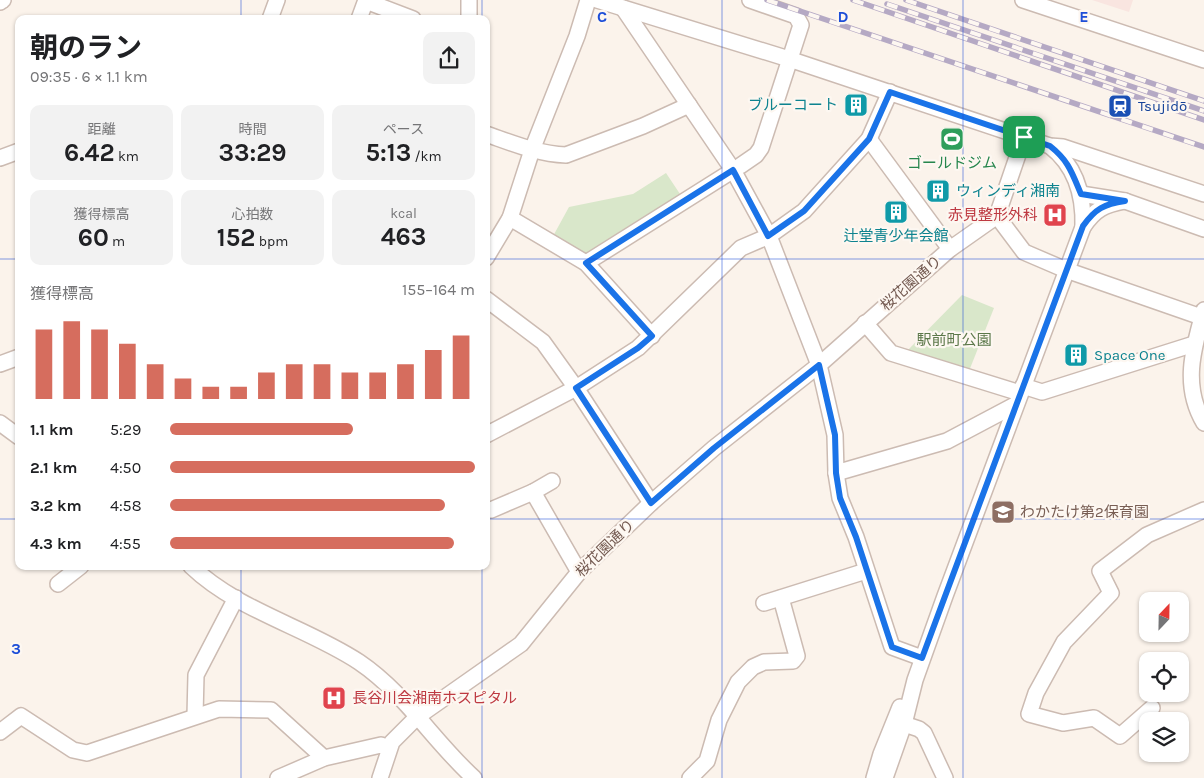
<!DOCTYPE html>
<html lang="ja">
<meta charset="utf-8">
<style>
:root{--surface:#fff;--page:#f2f2f2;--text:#202124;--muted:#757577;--accent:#d66d5e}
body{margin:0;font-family:Karla,"Noto Sans JP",sans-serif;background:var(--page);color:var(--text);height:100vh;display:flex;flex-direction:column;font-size:19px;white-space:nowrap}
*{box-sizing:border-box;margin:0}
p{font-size:16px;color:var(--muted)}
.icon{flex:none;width:28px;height:28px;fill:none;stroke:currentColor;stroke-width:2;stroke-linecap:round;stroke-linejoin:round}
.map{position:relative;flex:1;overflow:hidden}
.drawer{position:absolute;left:15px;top:15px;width:475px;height:555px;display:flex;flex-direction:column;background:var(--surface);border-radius:10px;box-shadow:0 1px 4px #0004}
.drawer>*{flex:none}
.needle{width:32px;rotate:22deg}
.controls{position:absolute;left:1139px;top:592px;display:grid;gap:10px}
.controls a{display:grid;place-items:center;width:50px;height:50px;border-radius:10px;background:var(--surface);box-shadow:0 1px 4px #0004;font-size:25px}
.pin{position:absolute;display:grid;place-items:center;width:42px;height:42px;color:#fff;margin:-21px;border-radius:10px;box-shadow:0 2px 8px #0006}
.round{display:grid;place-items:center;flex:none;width:52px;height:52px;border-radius:10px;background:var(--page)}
.headline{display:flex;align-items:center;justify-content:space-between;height:85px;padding:0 15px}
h1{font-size:28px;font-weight:700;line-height:38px}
.metrics{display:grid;grid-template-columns:repeat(3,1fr);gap:8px;height:85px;padding:5px 15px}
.metrics div{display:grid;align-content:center;border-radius:10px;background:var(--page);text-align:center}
.metrics b{font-size:25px;font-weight:700}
.metrics small{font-size:14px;font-weight:400}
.metrics p{font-size:14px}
.chart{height:140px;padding:10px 15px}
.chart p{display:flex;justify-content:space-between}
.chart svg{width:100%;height:90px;margin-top:5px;stroke:var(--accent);stroke-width:6}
ul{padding:0 15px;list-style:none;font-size:16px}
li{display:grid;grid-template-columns:80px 60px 1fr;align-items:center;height:38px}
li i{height:12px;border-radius:6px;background:var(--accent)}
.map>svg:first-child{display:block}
</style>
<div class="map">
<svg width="1204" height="778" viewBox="0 0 1204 778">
<rect width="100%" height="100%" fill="#fbf3eb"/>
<!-- commercial -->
<path fill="#f9e5e0" d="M1092,0H1133L1129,12Z"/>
<!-- green -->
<g fill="#d9e7ca">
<path d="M666,173L682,197L587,258L552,238L569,207L633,194Z"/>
<path d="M962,295L994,308L969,371L906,352Z"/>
</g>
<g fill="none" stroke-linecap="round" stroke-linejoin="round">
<!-- minor casing -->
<g stroke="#ccbbb2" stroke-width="18">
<g id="minor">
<path d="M469,0V19"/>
<path d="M597,0L789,59L1050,146L1063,147L1204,194"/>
<path d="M1023,0L1204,60"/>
<path d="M366,1L413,19"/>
<path d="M0,2L3,0"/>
<path d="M623,8L733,170L769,236L819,365L835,435L836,473L840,498L856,537L892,647L922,658"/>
<path d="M270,19L277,0"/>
<path d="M359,19L366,0"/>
<path d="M486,134C512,143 538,154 566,155L643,126L689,105"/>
<path d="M869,139L950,249"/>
<path d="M1050,146C1076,166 1084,195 1083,227"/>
<path d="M0,158L19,151"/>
<path d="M1081,194L1125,201L1204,229"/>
<path d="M997,216L1024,252L1066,270L1204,318"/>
<path d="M510,218L586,263L652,336"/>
<path d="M486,258L510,218L532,150L577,36L588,0"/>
<path d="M586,263L740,166L756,155L761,148L801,25L796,16L750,0"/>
<path d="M486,299L543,342L576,388L651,503"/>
<path d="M1204,310C1193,349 1182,386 1204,423"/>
<path d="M865,323L891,353L1020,393"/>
<path d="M0,364L19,357"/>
<path d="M1023,386L1042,392L1194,344"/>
<path d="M0,423L19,437"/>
<path d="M486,435L576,388L638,348L741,248L769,236L804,211L869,139L890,92"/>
<path d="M836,473L947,441L1015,405"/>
<path d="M533,492L579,572"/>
<path d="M491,510L533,492L552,481"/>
<path d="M191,566C238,611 306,627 359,662C405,693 434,742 474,778"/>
<path d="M58,584L81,566"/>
<path d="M764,603L866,571"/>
<path d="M1152,708L1120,736L1094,718L1063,723L1029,714L1036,693L1064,642L1111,593L1100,571L1147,535L1204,510"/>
<path d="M195,716L196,675L236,598"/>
<path d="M904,724L919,729L924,733L945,778"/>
<path d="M0,732L21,716L73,750L87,753L219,709L271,710L324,758"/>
<path d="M278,778L324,758L381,745L389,748"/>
<path d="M380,778L392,742L417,717L521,644L579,572L651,503L714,448L819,365L950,249L997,216L1024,137"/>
<path d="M690,778L707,761L719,720L738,682L753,667L764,662L793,661L797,656L781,598"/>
<path d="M874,778L881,754L900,707"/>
<path d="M885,778L904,724L915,680L945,596L1083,227C1095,209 1104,205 1125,201"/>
</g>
</g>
<!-- minor -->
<use href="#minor" stroke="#fff" stroke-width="15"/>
<!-- rail casing -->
<g stroke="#b5a9c4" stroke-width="5.5">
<g id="rail">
<path d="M767,0L1204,147"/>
<path d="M853,0L1204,120"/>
<path d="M906,0L1204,101"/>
<path d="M887,4L1204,111"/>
</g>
</g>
<!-- rail -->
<use href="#rail" stroke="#fdf7f1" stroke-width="4" stroke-dasharray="11" stroke-linecap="butt"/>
</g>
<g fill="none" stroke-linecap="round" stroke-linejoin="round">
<!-- route casing -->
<g stroke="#fff" stroke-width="10">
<path id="route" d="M890,92L1050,146C1069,161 1072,173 1081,194L1125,201C1104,204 1095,209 1083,226L922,658L892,647L856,537L840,498L836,473L835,435L819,365L714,448L651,503L576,388L638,348L652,336L586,263L733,170L768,236L804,211L869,139Z"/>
</g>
<!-- route -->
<use href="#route" stroke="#1a73e8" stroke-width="6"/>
</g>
<!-- grid -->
<path fill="none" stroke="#1d4ed8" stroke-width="1" stroke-opacity="0.55" d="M241,0V19M482,0V19M722,0V778M963,0V778M0,259H19M486,259H1204M0,519H19M486,519H1204M241,566V778M482,566V778"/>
<!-- icons -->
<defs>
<g id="building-square" transform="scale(1.25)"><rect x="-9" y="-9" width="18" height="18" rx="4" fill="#0f9aa8" stroke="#fdf7f1"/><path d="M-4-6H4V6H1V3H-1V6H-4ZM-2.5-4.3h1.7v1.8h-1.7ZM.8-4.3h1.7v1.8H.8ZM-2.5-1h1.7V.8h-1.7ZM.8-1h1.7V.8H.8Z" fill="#fff"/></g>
<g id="station-square" transform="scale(1.25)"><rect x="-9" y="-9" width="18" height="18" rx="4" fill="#1a4fb4" stroke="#fdf7f1"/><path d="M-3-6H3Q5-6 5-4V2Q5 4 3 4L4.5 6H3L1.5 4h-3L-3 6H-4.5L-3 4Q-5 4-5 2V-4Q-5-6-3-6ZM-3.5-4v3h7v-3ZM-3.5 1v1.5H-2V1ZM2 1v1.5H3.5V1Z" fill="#fff"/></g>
<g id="stadium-square" transform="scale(1.25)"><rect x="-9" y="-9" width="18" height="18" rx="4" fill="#2e9e5b" stroke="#fdf7f1"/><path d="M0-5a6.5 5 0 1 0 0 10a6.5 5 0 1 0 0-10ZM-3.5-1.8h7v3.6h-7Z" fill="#fff"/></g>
<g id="hospital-square" transform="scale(1.25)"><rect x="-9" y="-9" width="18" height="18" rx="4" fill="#e0444e" stroke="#fdf7f1"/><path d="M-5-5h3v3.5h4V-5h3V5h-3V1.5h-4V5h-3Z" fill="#fff"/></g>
<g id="school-square" transform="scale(1.25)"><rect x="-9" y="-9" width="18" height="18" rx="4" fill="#8d6e63" stroke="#fdf7f1"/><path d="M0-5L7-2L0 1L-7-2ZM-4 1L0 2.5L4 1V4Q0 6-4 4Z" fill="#fff"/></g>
</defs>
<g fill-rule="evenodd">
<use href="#building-square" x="856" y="105"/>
<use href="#station-square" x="1120" y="106"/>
<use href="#stadium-square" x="952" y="139"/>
<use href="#building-square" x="938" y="191"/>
<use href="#building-square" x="896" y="212"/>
<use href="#hospital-square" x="1055" y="215"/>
<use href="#building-square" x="1076" y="355"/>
<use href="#school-square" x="1003" y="512"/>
<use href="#hospital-square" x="334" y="698"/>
</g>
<g text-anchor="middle" stroke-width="4.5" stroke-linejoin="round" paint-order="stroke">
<!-- culture labels -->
<g font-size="15" fill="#0d838f" stroke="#fdf7f1" text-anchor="start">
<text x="838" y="110" text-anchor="end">ブルーコート</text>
<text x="956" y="196">ウィンディ湘南</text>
<text x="896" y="241" text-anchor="middle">辻堂青少年会館</text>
<text x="1094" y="360">Space One</text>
</g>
<!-- transit labels -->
<g font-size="15" fill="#164399" stroke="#fdf7f1" text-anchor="start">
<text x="1138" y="111">Tsujidō</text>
</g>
<!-- leisure labels -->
<g font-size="15" fill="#27864d" stroke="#fdf7f1">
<text x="952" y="168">ゴールドジム</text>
</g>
<!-- health labels -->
<g font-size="15" fill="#be3a42" stroke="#fdf7f1" text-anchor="end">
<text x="1038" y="220">赤見整形外科</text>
<text x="352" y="703" text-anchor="start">長谷川会湘南ホスピタル</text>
</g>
<!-- street labels -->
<g font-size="15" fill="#735950" stroke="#fdf7f1">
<text transform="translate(911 283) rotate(-41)" y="5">桜花園通り</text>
<text transform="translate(605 548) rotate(-44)" y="5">桜花園通り</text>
</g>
<!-- park labels -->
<g font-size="15" fill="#5c784a" stroke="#fdf7f1">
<text x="954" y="345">駅前町公園</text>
</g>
<!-- education labels -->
<g font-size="15" fill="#785e54" stroke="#fdf7f1" text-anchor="start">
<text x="1020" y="517">わかたけ第2保育園</text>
</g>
</g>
<g font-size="16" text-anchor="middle" font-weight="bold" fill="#1d4ed8" stroke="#fdf7f1" stroke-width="4.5" stroke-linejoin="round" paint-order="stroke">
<text x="602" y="22">C</text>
<text x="843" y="22">D</text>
<text x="1084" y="22">E</text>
<text x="16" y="654">3</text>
</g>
</svg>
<div class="controls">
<a><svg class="needle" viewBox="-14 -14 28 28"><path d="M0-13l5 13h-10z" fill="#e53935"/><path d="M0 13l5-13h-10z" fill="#757577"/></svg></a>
<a><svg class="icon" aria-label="locate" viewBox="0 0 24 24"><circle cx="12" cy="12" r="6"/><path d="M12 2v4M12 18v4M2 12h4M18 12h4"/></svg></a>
<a><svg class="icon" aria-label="layers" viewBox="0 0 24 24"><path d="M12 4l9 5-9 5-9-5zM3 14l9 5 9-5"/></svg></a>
</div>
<div class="pin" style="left:1024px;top:137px;background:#1e9e55"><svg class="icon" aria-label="arrive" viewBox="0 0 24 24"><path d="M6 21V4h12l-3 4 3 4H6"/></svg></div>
<section class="drawer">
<div class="headline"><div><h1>朝のラン</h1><p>09:35 · 6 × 1.1 km</p></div><a class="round"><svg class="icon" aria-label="share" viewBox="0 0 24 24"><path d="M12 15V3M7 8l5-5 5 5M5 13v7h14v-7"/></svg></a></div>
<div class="metrics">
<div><p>距離</p><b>6.42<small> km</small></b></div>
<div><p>時間</p><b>33:29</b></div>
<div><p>ペース</p><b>5:13<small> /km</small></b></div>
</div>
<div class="metrics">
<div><p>獲得標高</p><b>60<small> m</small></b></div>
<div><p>心拍数</p><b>152<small> bpm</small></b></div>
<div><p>kcal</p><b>463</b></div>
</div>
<div class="chart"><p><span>獲得標高</span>155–164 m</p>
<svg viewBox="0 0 160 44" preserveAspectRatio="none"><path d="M5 44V10M15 44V6M25 44V10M35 44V17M45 44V27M55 44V34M65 44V38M75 44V38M85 44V31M95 44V27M105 44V27M115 44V31M125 44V31M135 44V27M145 44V20M155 44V13"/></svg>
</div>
<ul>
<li><b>1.1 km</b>5:29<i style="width:60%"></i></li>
<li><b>2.1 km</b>4:50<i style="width:100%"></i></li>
<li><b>3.2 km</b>4:58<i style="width:90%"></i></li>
<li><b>4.3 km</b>4:55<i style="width:93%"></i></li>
</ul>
</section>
</div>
